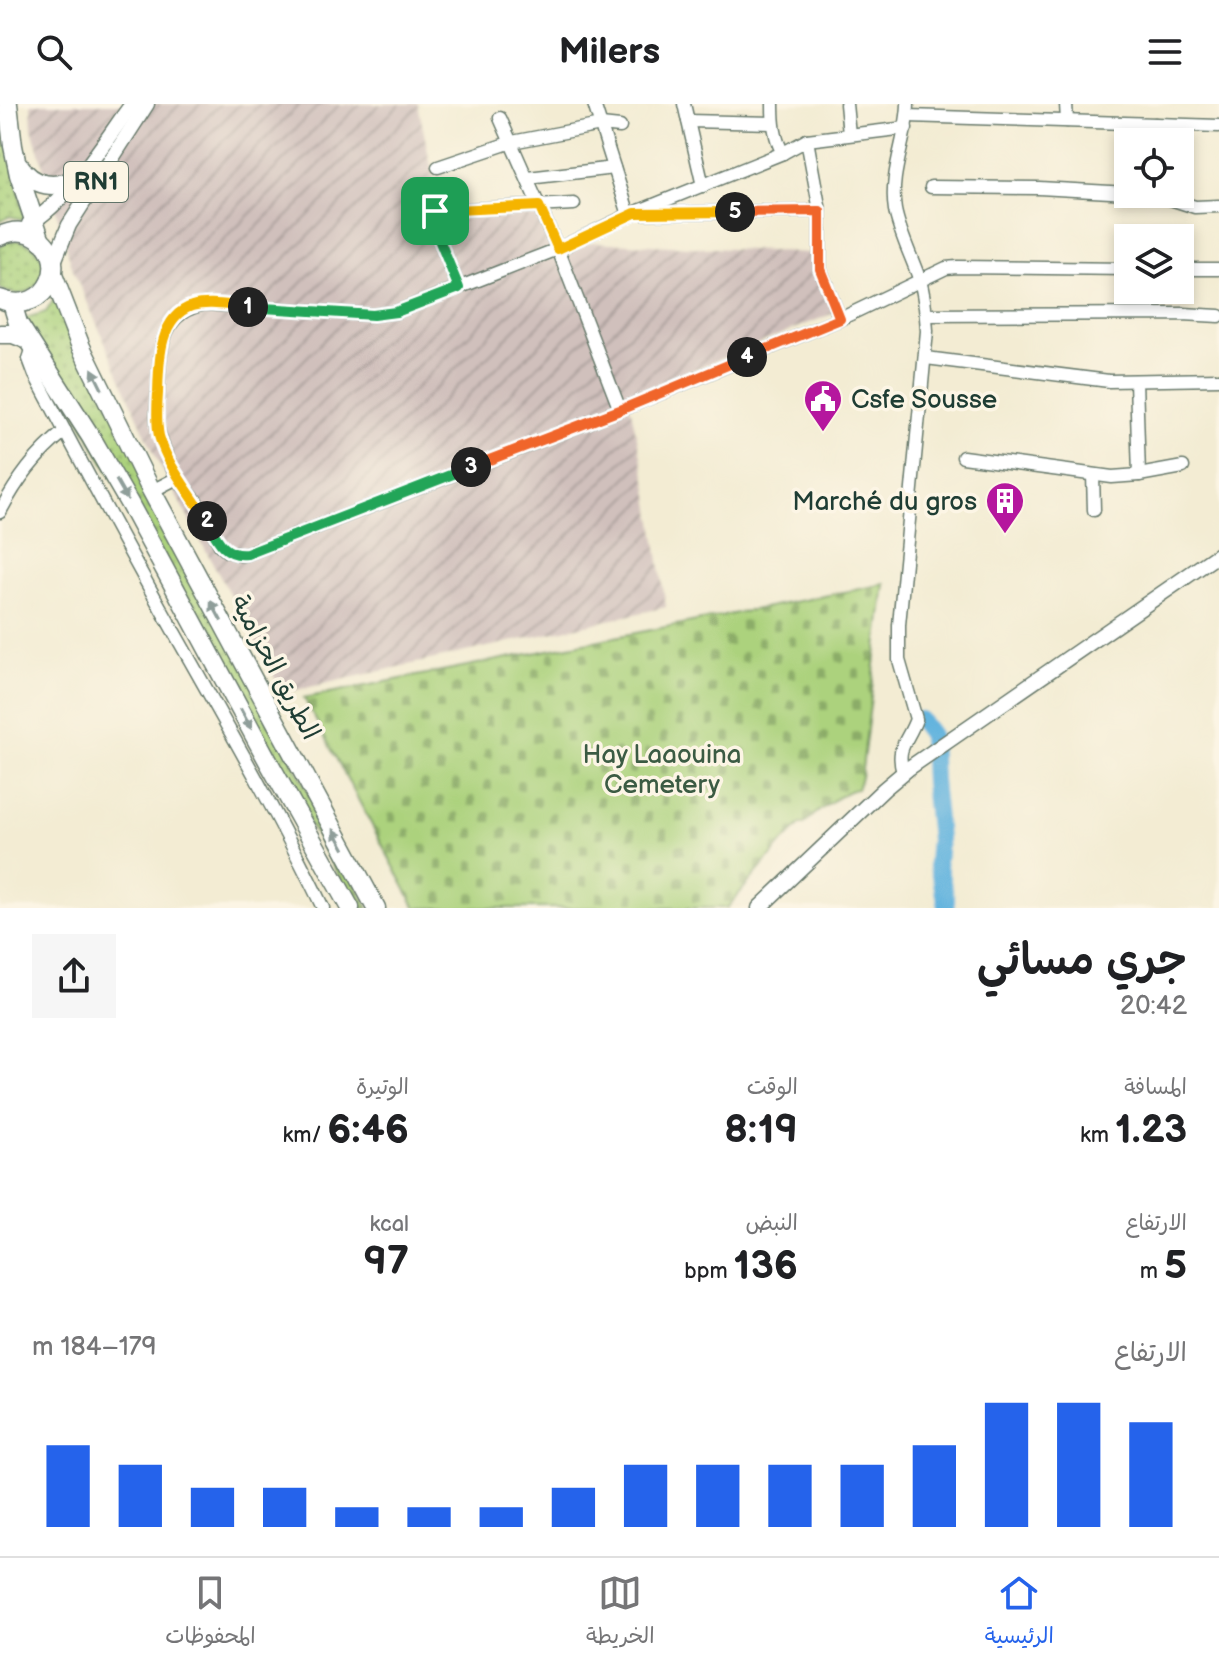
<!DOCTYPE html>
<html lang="ar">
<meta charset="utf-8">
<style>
:root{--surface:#fff;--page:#f6f6f6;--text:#202124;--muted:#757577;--line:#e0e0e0;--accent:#2563eb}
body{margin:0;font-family:"Balsamiq Sans","Playpen Sans Arabic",sans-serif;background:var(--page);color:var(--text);direction:rtl;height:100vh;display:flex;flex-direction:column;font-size:30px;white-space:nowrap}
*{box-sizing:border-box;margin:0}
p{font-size:26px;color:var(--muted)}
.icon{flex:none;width:44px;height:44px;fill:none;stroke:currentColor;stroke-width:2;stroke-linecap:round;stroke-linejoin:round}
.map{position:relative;height:804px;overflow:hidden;direction:ltr}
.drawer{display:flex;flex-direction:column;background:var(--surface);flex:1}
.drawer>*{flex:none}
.buttons{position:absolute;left:1114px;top:24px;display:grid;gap:16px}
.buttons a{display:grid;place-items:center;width:80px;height:80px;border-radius:0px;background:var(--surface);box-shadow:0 4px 12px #0003;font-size:40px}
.pin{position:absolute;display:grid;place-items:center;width:68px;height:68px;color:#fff;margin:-34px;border-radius:16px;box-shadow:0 4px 12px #0006}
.km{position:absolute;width:40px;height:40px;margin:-20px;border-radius:50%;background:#222;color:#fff;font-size:22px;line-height:40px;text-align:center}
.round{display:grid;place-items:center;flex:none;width:84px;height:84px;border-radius:0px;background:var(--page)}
.head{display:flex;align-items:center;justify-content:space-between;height:136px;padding:0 32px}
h1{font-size:44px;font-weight:600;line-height:60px}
.figures{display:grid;grid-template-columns:repeat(3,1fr);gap:12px;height:136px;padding:8px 32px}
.figures div{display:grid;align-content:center}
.figures b{font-size:40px;font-weight:600}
.figures small{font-size:22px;font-weight:400}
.figures p{font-size:22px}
.chart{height:224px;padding:16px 32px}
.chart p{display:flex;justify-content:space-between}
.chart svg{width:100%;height:144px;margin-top:8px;stroke:var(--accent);stroke-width:6}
header{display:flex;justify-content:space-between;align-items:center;height:104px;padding:0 32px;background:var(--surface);font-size:36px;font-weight:600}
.dock{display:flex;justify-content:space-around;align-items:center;height:112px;border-top:2px solid var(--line);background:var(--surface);font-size:22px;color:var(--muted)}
.dock a{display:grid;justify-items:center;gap:4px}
.dock .selected{color:var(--accent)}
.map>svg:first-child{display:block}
</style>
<header><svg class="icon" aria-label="menu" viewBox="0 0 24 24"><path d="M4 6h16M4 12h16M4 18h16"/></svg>Milers<svg class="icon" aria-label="search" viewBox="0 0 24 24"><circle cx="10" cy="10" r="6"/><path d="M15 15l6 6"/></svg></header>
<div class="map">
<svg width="1219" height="804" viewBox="0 0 1219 804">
<defs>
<pattern id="industrial-furrows" width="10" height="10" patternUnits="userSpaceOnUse" patternTransform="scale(2)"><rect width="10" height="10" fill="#d0c0bc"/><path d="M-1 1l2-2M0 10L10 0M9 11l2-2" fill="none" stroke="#a89d9a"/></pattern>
<pattern id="grass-dots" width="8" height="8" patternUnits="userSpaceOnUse" patternTransform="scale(2)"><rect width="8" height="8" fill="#acd27d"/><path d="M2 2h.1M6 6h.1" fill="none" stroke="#8bac67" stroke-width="1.8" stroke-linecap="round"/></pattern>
<pattern id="cemetery-stones" width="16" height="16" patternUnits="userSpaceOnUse" patternTransform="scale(2)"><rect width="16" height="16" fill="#acd27d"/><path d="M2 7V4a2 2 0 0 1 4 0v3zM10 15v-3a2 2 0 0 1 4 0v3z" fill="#8bac67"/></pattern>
</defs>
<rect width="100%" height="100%" fill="#fcf5e5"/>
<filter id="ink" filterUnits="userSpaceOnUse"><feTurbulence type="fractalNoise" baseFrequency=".0125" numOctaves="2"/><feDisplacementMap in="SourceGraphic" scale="16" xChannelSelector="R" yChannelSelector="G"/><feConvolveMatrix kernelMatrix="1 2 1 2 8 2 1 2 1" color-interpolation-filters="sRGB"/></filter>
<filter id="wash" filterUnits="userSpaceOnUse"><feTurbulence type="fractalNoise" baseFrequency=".006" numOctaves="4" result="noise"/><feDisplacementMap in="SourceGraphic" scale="32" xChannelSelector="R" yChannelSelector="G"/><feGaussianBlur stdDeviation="1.8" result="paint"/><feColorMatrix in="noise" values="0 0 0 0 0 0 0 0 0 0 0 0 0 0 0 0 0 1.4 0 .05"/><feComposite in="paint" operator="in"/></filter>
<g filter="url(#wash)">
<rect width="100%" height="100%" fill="#f3ecd3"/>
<!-- industrial -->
<path fill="url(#industrial-furrows)" d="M31,0H418L442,116L536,107L556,151L591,138L811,149L834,209L628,292L648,385L666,503L283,589L157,356L73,166L32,24Z"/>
<!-- grass -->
<g fill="url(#grass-dots)" stroke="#668858" stroke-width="2">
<path d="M0,0L25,116L9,112L0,117Z"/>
<path d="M18,136C66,146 39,209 0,184V142L9,137Z"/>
<path d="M55,194L368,804H357L22,215L46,208Z"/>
</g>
<!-- cemetery -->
<path fill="url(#cemetery-stones)" stroke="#668858" stroke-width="2" d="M885,480L861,673L857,685C845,685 813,711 803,721L801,720L783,738L727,804H416L304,594Z"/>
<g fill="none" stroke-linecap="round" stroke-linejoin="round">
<!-- river -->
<path stroke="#63b4de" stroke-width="18" d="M920,616L931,631L933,677L939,735L937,759L946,794V804"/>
</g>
</g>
<g filter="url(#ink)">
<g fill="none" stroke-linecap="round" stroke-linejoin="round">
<!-- minor casing -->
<g stroke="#697a6c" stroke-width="15">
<g id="minor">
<path d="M594,0L629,111"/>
<path d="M684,0L703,82"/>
<path d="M773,0C773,17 774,34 783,49"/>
<path d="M846,0L849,30"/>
<path d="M1066,0L1067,17"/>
<path d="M908,12L1219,22"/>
<path d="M500,14L558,145L620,306"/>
<path d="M688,17L773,19"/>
<path d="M807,36L820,107V165L840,215"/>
<path d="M1155,38V20"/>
<path d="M438,63L512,38L601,21L620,23"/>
<path d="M528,74L614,64"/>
<path d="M931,83L1039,84L1128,89"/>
<path d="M434,90L436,128L459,184"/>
<path d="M1155,90L1195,103L1219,102"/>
<path d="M435,107L574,100"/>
<path d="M644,109L820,107"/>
<path d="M1180,165H1219"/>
<path d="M926,211L1183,210L1219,212"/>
<path d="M33,243L29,255L35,271C79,354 123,437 169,519C222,613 276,706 323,804"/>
<path d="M926,254L1109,277L1219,275"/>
<path d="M1136,277L1139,371"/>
<path d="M963,353L1112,373L1139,371L1183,363"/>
<path d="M1093,371L1094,406"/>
<path d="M177,374C171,360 164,347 160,333C155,319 157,304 158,289C160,250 158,207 206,200L373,211L396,208L558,145L629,111L783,49L807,36L906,24"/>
<path d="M152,387L177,374L196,397L220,441L227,447L241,451L247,450L620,306L840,215L946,164L957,163L1128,165"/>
<path d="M0,408C17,376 36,350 65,327"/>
<path d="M903,669C895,642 908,638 916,615L899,556V521L927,227C926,211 925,193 920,177C912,153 900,131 895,106C889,69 907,36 908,0"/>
</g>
</g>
<!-- major casing -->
<g stroke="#697a6c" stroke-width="17">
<g id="major">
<path d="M29,120C69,96 104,38 132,0"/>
<path d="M53,160L69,121L147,0"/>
<path d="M759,804L884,685L909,664L1219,450"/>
</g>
</g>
<!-- highway casing -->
<g stroke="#697a6c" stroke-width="21">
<g id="highway">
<path d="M8,0L13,42L19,71L41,137"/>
<path d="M19,61C33,83 57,87 78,72"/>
<path d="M0,132C10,127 21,126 31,130C75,150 48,215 0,195"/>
<path d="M53,171L81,243L149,382L376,804"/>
<path d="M12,199L18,219L91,333L129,399L268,657L350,804"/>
<path d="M0,230H13L28,236"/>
</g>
</g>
<!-- minor -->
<use href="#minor" stroke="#fff" stroke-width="12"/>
<!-- major -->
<use href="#major" stroke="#fff" stroke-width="14"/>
<!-- highway -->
<use href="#highway" stroke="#fff" stroke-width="18"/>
</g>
<!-- one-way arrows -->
<defs><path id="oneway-solid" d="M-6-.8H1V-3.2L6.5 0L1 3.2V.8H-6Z" transform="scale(2)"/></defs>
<g fill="#8f9e9a">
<use href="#oneway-solid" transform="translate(97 275) rotate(-116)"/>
<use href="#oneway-solid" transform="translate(122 386) rotate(60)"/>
<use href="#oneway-solid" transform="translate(216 507) rotate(-118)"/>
<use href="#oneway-solid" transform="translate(246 615) rotate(62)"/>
<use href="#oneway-solid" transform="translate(339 735) rotate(-119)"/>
</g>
</g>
<g fill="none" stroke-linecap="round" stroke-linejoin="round" filter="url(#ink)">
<!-- split-1 casing -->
<g stroke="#fff" stroke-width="16">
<path id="split-1" d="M248,203L373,211L396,208L459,184L436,128L435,107"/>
</g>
<!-- split-2 casing -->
<g stroke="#fff" stroke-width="16">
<path id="split-2" d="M207,417C191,389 168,364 159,332C156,318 157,303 158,289C159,260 158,213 192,202C209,197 230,202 248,203"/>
</g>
<!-- split-3 casing -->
<g stroke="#fff" stroke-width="16">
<path id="split-3" d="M207,417C217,435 224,453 247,450L471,363"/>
</g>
<!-- split-4 casing -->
<g stroke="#fff" stroke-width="16">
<path id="split-4" d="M471,363L620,306L747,253"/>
</g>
<!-- split-5 casing -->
<g stroke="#fff" stroke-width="16">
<path id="split-5" d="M735,108L820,107V165L840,215L747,253"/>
</g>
<!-- split-6 casing -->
<g stroke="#fff" stroke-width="16">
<path id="split-6" d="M435,107L539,102L558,145L635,109L735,108"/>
</g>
<!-- split-1 -->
<use href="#split-1" stroke="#22a559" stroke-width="10"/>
<!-- split-2 -->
<use href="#split-2" stroke="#f5b400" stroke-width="10"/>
<!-- split-3 -->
<use href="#split-3" stroke="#22a559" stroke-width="10"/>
<!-- split-4 -->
<use href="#split-4" stroke="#f0652b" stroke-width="10"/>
<!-- split-5 -->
<use href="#split-5" stroke="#f0652b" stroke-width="10"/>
<!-- split-6 -->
<use href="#split-6" stroke="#f5b400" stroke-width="10"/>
</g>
<!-- icons -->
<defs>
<g id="civic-pin" transform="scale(2)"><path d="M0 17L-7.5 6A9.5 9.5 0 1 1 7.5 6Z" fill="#b5179e" stroke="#fcf5e5"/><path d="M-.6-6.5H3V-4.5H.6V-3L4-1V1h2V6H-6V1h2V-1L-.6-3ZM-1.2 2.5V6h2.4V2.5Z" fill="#fff"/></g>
<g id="building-pin" transform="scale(2)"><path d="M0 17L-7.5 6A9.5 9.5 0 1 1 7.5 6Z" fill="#b5179e" stroke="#fcf5e5"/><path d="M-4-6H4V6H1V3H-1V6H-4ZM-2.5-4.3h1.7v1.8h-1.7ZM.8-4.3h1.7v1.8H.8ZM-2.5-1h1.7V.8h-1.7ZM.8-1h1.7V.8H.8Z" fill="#fff"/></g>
</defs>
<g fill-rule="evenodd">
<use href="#civic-pin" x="823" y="295"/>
<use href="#building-pin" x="1005" y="397"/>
</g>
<g text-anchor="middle" stroke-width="7" stroke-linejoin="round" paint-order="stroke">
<!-- shield labels -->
<rect fill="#fcf5e5" stroke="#617469" stroke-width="2" x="64" y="58" width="64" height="40" rx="6"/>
<g font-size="24" font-weight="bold" fill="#1f3d34">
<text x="96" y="86">RN1</text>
</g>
<!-- poi labels -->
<g font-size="26" fill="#1f3d34" stroke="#fcf5e5" text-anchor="start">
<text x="851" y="304">Csfe Sousse</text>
<text x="977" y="406" text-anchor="end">Marché du gros</text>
</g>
<!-- street labels -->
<g font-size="26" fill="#1f3d34" stroke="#fcf5e5">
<text transform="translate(276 563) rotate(62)" y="9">الطريق الحزامية</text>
</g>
<!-- park labels -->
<g font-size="26" fill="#3b5b43" stroke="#fcf5e5">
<text x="662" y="659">Hay Laaouina<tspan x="662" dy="30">Cemetery</tspan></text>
</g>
</g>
</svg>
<div class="buttons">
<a><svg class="icon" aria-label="locate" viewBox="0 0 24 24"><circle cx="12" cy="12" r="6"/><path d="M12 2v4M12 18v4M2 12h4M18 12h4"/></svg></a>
<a><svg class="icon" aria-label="layers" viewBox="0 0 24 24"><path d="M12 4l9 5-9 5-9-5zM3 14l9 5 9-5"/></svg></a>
</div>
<div class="pin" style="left:435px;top:107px;background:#1e9e55"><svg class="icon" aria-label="arrive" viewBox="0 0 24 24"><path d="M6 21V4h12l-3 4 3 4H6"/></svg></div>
<b class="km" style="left:248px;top:203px">1</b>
<b class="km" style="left:207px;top:417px">2</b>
<b class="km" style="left:471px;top:363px">3</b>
<b class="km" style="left:747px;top:253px">4</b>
<b class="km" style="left:735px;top:108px">5</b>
</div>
<section class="drawer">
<div class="head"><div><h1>جري مسائي</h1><p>20:42</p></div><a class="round"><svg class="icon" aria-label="share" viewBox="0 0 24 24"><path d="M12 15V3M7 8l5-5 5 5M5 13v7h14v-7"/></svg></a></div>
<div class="figures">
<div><p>المسافة</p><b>1.23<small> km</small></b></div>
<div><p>الوقت</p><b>8:19</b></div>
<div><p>الوتيرة</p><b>6:46<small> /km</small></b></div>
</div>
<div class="figures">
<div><p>الارتفاع</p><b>5<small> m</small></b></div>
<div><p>النبض</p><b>136<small> bpm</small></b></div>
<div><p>kcal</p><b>97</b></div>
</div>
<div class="chart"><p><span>الارتفاع</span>179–184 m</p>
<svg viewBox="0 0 160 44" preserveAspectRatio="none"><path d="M5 44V19M15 44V25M25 44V32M35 44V32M45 44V38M55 44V38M65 44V38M75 44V32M85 44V25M95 44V25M105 44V25M115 44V25M125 44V19M135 44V6M145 44V6M155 44V12"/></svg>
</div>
</section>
<nav class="dock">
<a class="selected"><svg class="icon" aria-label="home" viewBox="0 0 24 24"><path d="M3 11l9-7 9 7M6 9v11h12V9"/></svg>الرئيسية</a>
<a><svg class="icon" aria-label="map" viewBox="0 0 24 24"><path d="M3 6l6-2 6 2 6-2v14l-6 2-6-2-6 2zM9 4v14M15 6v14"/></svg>الخريطة</a>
<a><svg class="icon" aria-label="saved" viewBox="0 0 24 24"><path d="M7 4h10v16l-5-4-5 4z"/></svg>المحفوظات</a>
</nav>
